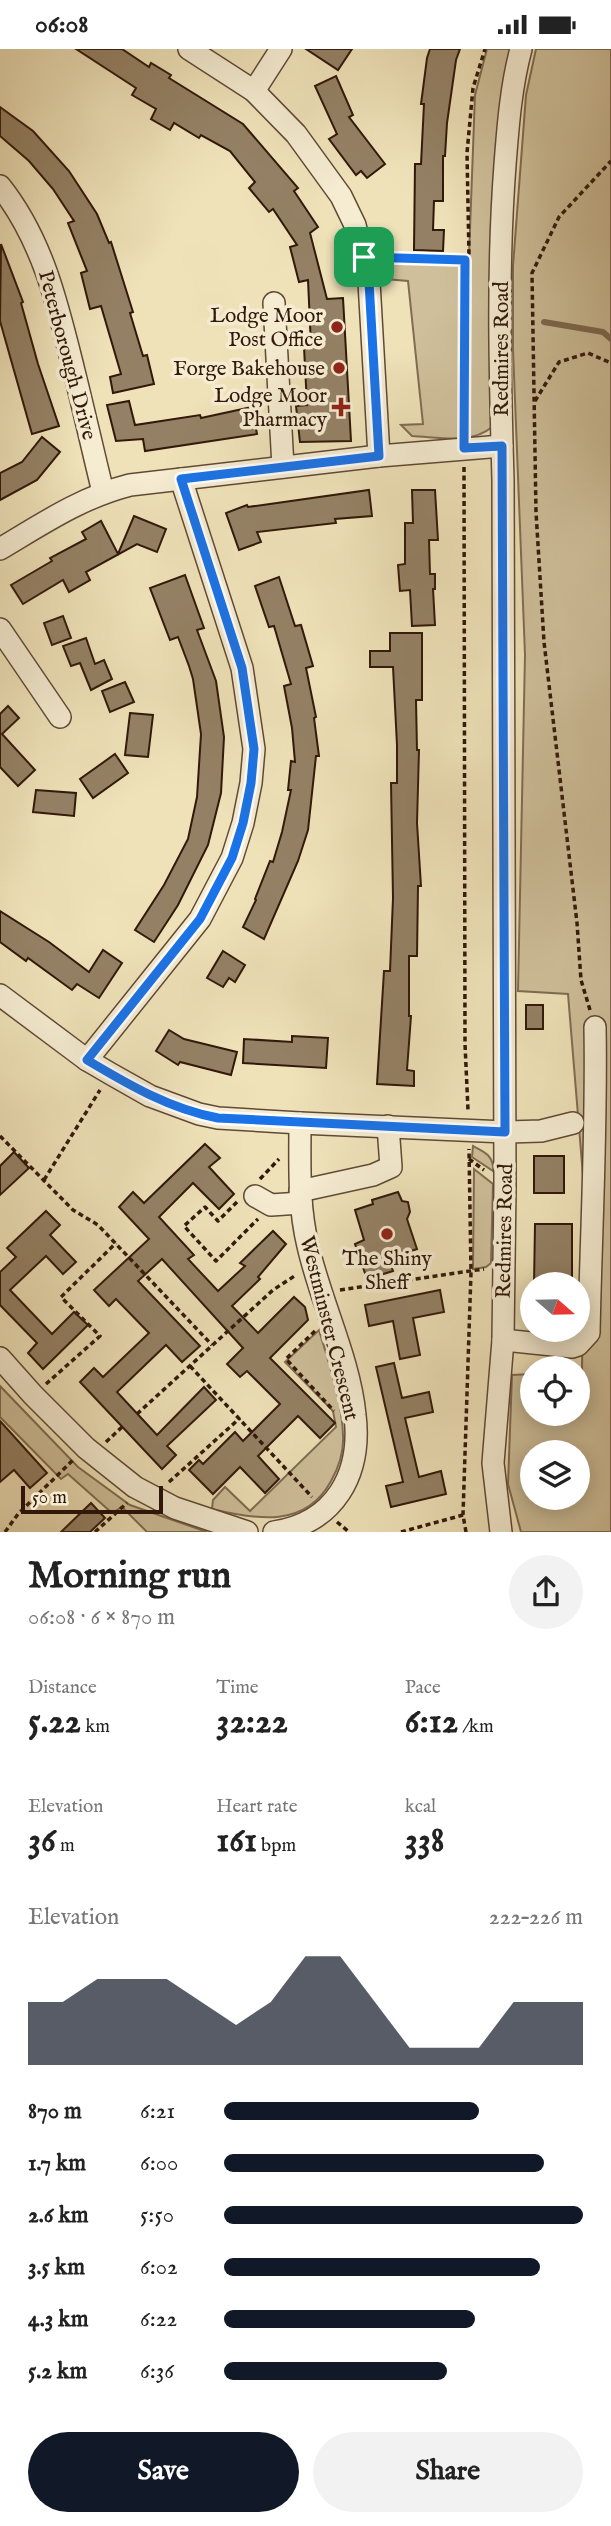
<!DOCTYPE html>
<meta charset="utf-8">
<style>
:root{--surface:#fff;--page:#f2f2f2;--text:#222;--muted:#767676;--accent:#111827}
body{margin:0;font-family:"IM FELL English",serif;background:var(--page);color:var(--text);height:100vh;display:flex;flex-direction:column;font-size:26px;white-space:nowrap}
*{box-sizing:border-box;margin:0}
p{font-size:23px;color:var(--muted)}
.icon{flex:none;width:38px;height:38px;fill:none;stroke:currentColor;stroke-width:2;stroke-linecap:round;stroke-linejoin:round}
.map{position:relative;height:1483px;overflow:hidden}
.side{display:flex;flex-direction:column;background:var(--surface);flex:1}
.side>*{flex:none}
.needle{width:46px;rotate:110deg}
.controls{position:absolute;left:520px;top:1223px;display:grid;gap:14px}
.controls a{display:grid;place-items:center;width:70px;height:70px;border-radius:50%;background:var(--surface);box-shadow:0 4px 18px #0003;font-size:35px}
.scale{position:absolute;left:21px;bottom:18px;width:142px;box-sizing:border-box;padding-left:7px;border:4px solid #31180a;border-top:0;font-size:19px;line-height:24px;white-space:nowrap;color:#31180a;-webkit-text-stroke:5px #f5ecd2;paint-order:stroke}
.pin{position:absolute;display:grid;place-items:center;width:60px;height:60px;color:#fff;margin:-30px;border-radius:14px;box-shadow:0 4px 10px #0006}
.round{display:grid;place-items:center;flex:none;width:74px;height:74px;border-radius:37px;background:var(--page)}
.headline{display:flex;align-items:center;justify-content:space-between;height:119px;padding:0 28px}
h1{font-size:38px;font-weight:700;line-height:52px}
.stats{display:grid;grid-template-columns:repeat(3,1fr);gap:10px;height:119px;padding:7px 28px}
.stats div{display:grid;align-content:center}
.stats b{font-size:35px;font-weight:700}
.stats small{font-size:19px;font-weight:400}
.stats p{font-size:19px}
.chart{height:196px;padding:14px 28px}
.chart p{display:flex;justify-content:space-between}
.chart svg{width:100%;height:126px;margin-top:7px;fill:var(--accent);opacity:.7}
.button{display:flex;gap:14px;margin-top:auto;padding:14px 28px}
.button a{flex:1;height:80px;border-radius:42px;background:var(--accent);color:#fff;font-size:28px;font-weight:700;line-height:80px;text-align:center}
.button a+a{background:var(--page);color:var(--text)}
ul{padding:0 28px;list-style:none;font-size:23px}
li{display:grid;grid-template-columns:112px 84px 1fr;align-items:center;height:52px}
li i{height:18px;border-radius:9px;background:var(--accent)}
.status{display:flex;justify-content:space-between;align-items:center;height:49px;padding:0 35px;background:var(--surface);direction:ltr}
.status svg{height:19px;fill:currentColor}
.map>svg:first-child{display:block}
</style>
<div class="status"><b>06:08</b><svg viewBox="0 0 49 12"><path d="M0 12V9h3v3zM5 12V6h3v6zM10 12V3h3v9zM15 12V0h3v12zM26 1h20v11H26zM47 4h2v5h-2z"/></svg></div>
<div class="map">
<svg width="611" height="1483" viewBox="0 0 611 1483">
<rect width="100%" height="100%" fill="#efe2b9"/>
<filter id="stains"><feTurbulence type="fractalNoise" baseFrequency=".00286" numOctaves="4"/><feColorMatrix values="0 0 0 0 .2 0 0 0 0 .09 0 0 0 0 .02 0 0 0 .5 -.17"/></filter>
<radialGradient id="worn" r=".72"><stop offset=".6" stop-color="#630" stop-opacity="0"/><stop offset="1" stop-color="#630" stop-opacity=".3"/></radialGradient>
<!-- green -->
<g fill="#cfc09b" stroke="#806c52" stroke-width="2" fill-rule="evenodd">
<path d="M487,0H521L492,378C471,396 438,388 412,387L401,376L423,375L408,232L385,230L379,213L469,207L475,46Z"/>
<path d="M536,0H611V1483H521L508,1435L512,1326L532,1325V1365H578V1324L582,1323L584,1139L568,945L518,942L525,606L513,300V217L526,46ZM532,1404H578V1449H532Z"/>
<path d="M473,1097C485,1103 494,1107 493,1122L472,1108Z"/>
<path d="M474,1120L493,1135L491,1214L486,1218L473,1220Z"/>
<path d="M319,1281C329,1315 342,1350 343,1386C344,1402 339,1418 331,1432C306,1479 257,1471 212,1460L213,1451L225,1438L250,1462L336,1378L333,1362L285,1313Z"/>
<path d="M0,1337L78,1418L130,1456L207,1483H147L122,1458L112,1464L68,1425L61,1430L0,1368Z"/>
</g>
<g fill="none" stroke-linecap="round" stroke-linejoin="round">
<!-- stream -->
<path stroke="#7c6850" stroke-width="6" d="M544,273L603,283L611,290"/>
</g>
<!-- building -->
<g fill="#948165" stroke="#31180a" stroke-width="2">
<path d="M76,0H122L149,18L151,14L171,26L169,29L243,75L298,139L294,142L318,178L310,184L327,250L343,249L351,392L300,393L296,357L307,356L304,298L311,297L308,231L299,233L290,198L297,196L273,160L269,163L249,139L255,133L230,102L201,86L199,89L174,74L170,81L151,70L156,60L132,46L136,39Z"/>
<path d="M306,0H352L338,21Z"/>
<path d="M430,0H460L456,11L447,74L445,107H443V152H434L433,181H444L443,202L414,201L415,115H421L424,55H421L427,9Z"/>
<path d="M336,27L353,66L349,68L385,115L367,129L361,122L356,126L329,90L337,85L315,37Z"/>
<path d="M0,58L33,82L69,122L97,165L109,194L111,193L133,263L130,264L143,307L147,306L154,335L113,344L110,328L121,325L101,257L90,260L81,224L87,222L68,174L74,172L53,140L29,112L0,87Z"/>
<path d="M1,195L23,253L21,254L38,315L59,377L32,385L0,272Z"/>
<path d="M129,352L135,376L200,366L201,369L252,358L257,385L145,402L143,390L116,392L107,356Z"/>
<path d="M42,388L60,403L37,431L0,451V424L22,413Z"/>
<path d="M369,441L372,467L335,470L336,474L257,483L261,493L239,501L226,464L247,456L248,458Z"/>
<path d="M412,441H435L438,491H429L430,525H435V540H433L435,576L412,577L410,541L400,542L398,516L405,515V474H413Z"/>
<path d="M134,467L166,480L157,503L137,495L86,523L90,531L69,543L63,531L23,555L11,536L52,512L50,509L86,490L82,483L101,472L118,505Z"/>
<path d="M185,526L204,579L197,581L216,632L224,688L221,744L208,796L178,856L154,893L135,881L164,836L188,790L197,748L201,685L193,630L189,617L178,588L170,591L150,539Z"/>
<path d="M279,528L295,577L301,576L313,617L306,619L316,668L314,669L319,707H316L308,781L298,812L264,890L243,878L256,851L255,850L270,812L273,813L282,783L291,741H288L291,712L295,713L292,679L284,637L291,635L274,577L269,578L255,537Z"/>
<path d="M63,567L71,589L52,596L44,574Z"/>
<path d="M390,584H422V651H416L417,701H419L417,774L421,837H418L417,907H409V967H411L407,1021L414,1022V1037L377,1035L384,922H390L393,849L391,734H397V696L393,618H370V602H390Z"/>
<path d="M86,589L95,615L104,611L112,630L91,641L80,614L71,617L63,597Z"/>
<path d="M125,633L134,653L110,663L102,642Z"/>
<path d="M8,657L19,669L2,685L35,721L18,737L0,718V665Z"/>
<path d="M130,664L153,666L148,708L125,706Z"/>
<path d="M115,705L128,724L93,749L80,730Z"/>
<path d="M36,741L76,744L74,767L33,763Z"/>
<path d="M0,862L49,893L89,923L103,901L122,914L99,949L77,935L72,941L28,909L26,912L0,893Z"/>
<path d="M223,902L245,916L235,933L229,929L223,938L207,929Z"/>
<rect x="526" y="956" width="17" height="24"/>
<path d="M169,981L184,990L237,1003L231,1026L180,1013L178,1016L156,1002Z"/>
<path d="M292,987L328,989L326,1019L243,1014L244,990L292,993Z"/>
<path d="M205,1095L220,1109L209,1118L234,1145L219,1160L193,1134L159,1168L194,1206L188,1210L218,1242L245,1217L240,1214L273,1182L286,1195L258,1228L260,1230L232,1257L258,1284L294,1248L305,1258L308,1271L270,1309L335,1374L320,1389L298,1367L258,1407L279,1430L265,1444L240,1418L213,1445L189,1421L199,1411L203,1415L235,1383L243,1392L280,1355L247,1322L240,1328L227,1315L243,1299L162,1210L138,1232L200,1297L182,1313L166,1296L117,1343L157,1386L204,1338L216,1351L167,1397L176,1406L162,1420L80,1333L94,1319L103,1328L149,1284L116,1250L109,1257L94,1241L149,1190L119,1158L133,1143L144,1154Z"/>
<path d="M14,1103L29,1119L0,1146V1117Z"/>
<rect x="534" y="1107" width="30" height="37"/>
<path d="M398,1143L402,1152L408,1153L410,1163L407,1170L417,1200L389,1209L393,1222L367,1230L355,1195L364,1191L355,1161L373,1155L372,1151Z"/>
<path d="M46,1162L60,1176L50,1186L76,1213L63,1225L46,1207L10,1241L52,1285L74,1263L88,1276L43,1320L28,1304L37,1294L0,1256V1223L16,1208L7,1199Z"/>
<path d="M535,1175H572V1236H534Z"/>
<path d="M440,1241L444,1263L413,1269L420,1306L400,1310L393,1272L369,1277L365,1256Z"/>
<path d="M394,1314L402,1349L429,1343L433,1363L405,1369L419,1428L441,1422L446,1445L391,1458L386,1437L403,1433L376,1318Z"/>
<path d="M0,1372L47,1424L30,1439L14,1421L0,1433Z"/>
<path d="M91,1454L105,1469L90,1483H61Z"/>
</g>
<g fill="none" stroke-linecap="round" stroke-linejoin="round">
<!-- minor casing -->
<g stroke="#604a36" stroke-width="24">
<g id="minor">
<path d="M189,0L254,42L296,85L341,147L355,176L369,233L379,407"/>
<path d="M254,42L281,0"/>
<path d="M0,137C43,191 58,257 74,322C84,362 93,402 103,443"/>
<path d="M274,254L283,418"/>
<path d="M0,500C42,475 82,448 130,436L379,407L502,397"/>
<path d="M0,580L60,668"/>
<path d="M0,946L87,1011L111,1025L150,1047L199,1065L218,1069L300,1074L505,1083L541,1082L573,1074"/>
<path d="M87,1011L200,870L232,809L243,774L251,734L254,700L242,619L181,430"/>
<path d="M300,1142L373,1126L391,1118L388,1077"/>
<path d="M255,1147L271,1156L301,1154"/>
<path d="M503,1291L572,1298L578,1296L589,1284C591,1182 597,1080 595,978"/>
<path d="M0,1309L33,1346L86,1399L135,1438L175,1459L247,1483"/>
<path d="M274,1483C335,1474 362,1425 355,1366C350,1311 320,1251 308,1197C298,1156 300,1115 300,1074"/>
<path d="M501,1483L493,1414L503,1291L505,1137L503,431C500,326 497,221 505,116C508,77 511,37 521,0"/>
</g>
</g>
<!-- path -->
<g stroke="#31180a" stroke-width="3.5" stroke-dasharray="5 3.5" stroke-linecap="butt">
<path d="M383,209L465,211"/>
<path d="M535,352L559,313L588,304L611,314"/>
<path d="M464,382L465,211L469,207L467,104L473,39L485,0"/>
<path d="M464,418L465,995L468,1061"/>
<path d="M590,961L581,931L577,874L544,593L536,463L532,224L559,168L611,112"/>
<path d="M0,1087L73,1161L98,1176L212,1296"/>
<path d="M469,1110L484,1121"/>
<path d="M260,1130L279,1110"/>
<path d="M44,1131L100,1041"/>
<path d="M237,1153L218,1172L205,1158L184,1177L216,1212L258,1170"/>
<path d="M340,1241L484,1220"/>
<path d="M315,1282L286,1310L334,1362"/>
<path d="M190,1317L312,1448"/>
<path d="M46,1335L100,1287L61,1248L116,1194"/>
<path d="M137,1365L273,1241L296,1226"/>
<path d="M106,1393L122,1378"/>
<path d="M169,1433L240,1369"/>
<path d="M337,1473L349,1483"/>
<path d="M5,1483L18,1465L73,1411"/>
<path d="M95,1483L127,1454"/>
<path d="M401,1483L463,1466"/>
<path d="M466,1483L463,1466L471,1223L469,1100"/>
</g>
<!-- minor -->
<use href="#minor" stroke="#f5ecd2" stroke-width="21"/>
</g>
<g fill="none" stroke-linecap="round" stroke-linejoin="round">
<!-- route casing -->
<g stroke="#fff" stroke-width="14">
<path id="route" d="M364,208L465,211L464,399L502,397L505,1083L218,1069C170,1060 129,1036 87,1011L200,870L232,809L243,774L251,734L254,700L242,619L181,430L379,407L369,233Z"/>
</g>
<!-- route -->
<use href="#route" stroke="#1a73e8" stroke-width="9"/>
</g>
<!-- markers -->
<g fill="#8f2418" stroke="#f5ecd2" stroke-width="2.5">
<circle cx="337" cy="278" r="7"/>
<circle cx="339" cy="319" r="7"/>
<path d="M337.5 347.5h7v7h7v7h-7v7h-7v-7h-7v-7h7z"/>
<circle cx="387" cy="1185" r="7"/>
</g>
<g text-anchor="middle" stroke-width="7" stroke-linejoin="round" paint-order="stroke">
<!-- poi labels -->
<g font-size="21" fill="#31180a" stroke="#f5ecd2" text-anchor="end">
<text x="323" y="273">Lodge Moor<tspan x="323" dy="24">Post Office</tspan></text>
<text x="325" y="326">Forge Bakehouse</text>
<text x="327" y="353">Lodge Moor<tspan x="327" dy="24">Pharmacy</tspan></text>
<text x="387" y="1216" text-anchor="middle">The Shiny<tspan x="387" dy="24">Sheff</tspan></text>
</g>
<!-- street labels -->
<g font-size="21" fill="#31180a" stroke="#f5ecd2">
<text transform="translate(501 300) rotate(-90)" y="7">Redmires Road</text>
<text transform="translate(68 306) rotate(75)" y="7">Peterborough Drive</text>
<text transform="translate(504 1182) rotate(-89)" y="7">Redmires Road</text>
<text transform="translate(330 1279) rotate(76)" y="7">Westminster Crescent</text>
</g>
</g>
<rect width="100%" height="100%" filter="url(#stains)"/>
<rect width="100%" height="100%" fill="url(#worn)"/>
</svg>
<div class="controls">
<a><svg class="needle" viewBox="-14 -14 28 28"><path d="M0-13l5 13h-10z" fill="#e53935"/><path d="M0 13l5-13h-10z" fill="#767676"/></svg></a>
<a><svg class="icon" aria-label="locate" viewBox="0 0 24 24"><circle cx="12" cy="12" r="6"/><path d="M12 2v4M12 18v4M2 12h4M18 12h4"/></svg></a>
<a><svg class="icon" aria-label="layers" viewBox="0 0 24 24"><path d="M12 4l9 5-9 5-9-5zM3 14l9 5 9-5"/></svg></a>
</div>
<div class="scale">50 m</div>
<div class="pin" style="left:364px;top:208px;background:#1e9e55"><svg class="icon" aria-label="arrive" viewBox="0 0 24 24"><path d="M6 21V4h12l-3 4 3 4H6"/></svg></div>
</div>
<section class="side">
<div class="headline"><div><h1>Morning run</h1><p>06:08 · 6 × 870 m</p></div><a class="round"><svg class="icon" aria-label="share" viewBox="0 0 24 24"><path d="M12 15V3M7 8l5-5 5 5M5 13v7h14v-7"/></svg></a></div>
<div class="stats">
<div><p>Distance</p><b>5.22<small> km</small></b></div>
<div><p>Time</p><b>32:22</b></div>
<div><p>Pace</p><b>6:12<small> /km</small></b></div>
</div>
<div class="stats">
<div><p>Elevation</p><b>36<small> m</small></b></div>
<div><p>Heart rate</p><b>161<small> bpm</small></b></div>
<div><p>kcal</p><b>338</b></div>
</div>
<div class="chart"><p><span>Elevation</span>222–226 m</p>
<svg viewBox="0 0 160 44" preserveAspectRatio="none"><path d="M0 44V22L10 22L20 14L30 14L40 14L50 22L60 30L70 22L80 6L90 6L100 22L110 38L120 38L130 38L140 22L150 22L160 22V44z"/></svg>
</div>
<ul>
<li><b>870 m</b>6:21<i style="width:71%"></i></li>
<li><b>1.7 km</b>6:00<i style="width:89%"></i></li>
<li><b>2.6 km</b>5:50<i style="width:100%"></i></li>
<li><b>3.5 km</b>6:02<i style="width:88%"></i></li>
<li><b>4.3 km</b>6:22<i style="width:70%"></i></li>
<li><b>5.2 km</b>6:36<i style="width:62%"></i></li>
</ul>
<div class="button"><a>Save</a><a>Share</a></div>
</section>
